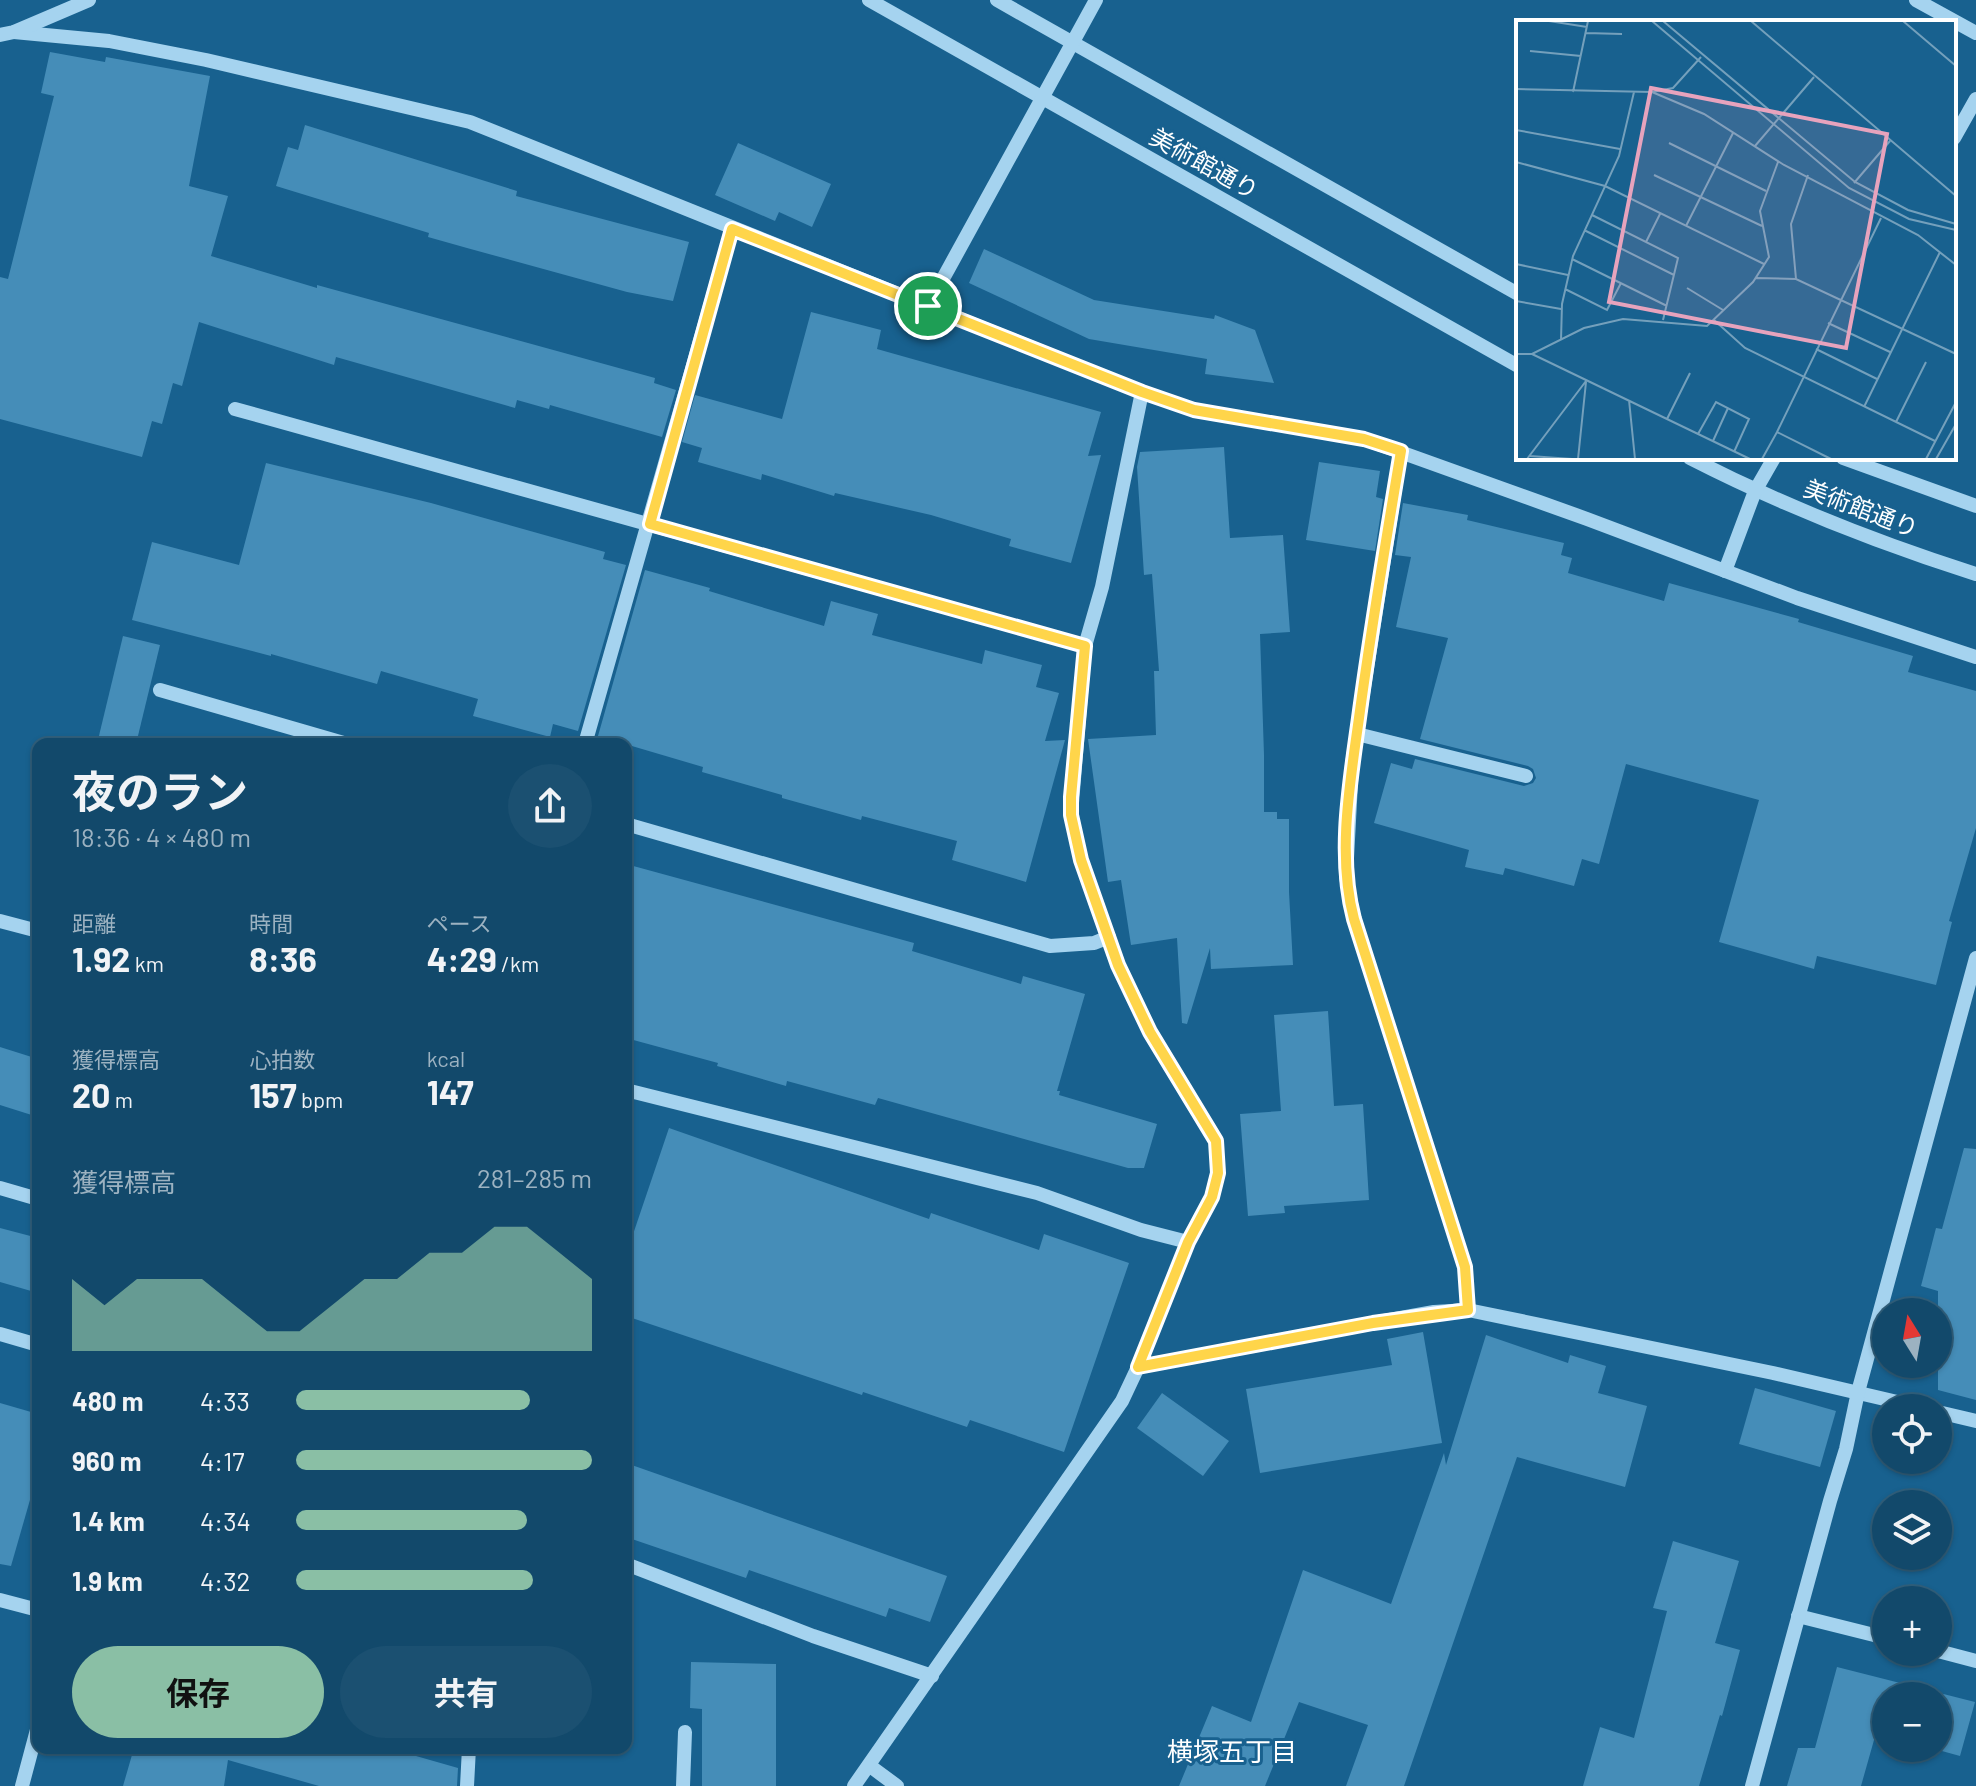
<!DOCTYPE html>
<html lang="ja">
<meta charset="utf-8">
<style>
:root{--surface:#12496b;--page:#1b5071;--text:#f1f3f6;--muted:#9cb2c1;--line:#31617e;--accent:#8abfa5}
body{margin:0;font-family:Barlow,"Noto Sans JP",sans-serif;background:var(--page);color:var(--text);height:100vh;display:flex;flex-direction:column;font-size:30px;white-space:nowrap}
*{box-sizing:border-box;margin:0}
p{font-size:26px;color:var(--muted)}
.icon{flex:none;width:44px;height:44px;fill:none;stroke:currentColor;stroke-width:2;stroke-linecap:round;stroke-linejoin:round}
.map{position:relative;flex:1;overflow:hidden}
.panel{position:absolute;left:32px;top:738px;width:600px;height:1016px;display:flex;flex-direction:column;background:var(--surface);border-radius:16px;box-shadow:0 2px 6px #0004,0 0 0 2px var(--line)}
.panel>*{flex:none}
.needle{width:52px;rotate:349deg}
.fabs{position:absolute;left:1872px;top:1298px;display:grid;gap:16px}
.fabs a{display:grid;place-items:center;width:80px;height:80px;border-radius:50%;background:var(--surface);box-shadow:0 2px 6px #0004,0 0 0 2px var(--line);font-size:40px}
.pin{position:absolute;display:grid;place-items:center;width:68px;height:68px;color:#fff;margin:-34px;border:4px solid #fff;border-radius:50%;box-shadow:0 2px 8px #0007}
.round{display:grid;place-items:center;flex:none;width:84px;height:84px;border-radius:42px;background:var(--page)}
.overview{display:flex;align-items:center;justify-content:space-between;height:136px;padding:0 40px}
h1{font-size:44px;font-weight:700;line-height:60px}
.figures{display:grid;grid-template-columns:repeat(3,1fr);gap:12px;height:136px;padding:8px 40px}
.figures div{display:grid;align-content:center}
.figures b{font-size:34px;font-weight:700}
.figures small{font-size:22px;font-weight:400}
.figures p{font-size:22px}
.chart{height:224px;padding:16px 40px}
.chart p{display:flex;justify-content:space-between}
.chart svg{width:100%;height:144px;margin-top:8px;fill:var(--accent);opacity:.7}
.primary-button{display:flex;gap:16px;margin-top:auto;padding:16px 40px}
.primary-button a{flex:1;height:92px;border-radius:48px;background:var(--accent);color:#111;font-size:32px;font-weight:700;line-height:92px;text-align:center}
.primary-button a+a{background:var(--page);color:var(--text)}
ul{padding:0 40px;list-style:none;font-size:26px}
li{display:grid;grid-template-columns:128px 96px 1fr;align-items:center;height:60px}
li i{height:20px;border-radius:10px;background:var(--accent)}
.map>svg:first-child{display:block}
</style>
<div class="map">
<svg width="1976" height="1786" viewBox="0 0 1976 1786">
<rect width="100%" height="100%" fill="#18618f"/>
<!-- building -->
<g fill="#458db8">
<path d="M50,52L105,62L106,57L210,76L189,186L228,196L211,256L317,288V285L655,378L654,383L676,390L662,437L550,405L549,409L517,400L515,408L336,357L334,365L199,322L182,386L173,383L162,424L152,421L142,457L0,419V277L8,279L54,96L41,93Z"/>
<path d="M305,125L517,191L516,196L689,242L673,301L627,292L467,248L428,237L429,233L276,186L288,147L298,150Z"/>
<path d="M738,143L831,184L812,227L779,212L775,221L715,195Z"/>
<path d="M984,249L1094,300L1214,319L1215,315L1255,330L1274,383L1205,374L1207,359L1089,339L969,283Z"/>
<path d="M811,312L881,330L877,349L1101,412L1088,456L1101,455L1071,563L1009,546L1011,539L931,515L835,493L834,496L762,474L761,480L698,462L702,448L682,442L695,395L782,419Z"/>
<path d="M1224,447L1230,538L1283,535L1290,632L1260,634L1264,755V812H1277V819H1289V892L1293,965L1211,969L1210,948L1187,1024L1182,1023L1177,938L1131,945L1121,880L1108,882L1088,739L1156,735L1154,671H1159L1152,574L1144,575L1137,467L1140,452Z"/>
<path d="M1319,462L1380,471L1376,497L1383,499L1375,551L1306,540Z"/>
<path d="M266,463L431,503L605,552L603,559L626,565L578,731L553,724L550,737L473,716L478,699L381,671L377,684L271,654V656L132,620L152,542L239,565Z"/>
<path d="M1403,503L1468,515L1467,520L1564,543L1561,555L1572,558L1568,573L1664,601L1669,583L1799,619L1798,622L1913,656L1908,672L1976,691V828L1949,921L1952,922L1936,985L1817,956L1814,969L1719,942L1759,800L1626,764L1599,864L1582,859L1574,886L1505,868L1503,875L1465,867L1469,850L1374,823L1391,763L1412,769L1415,759L1524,786L1533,783L1536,778L1533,769L1528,766L1420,739L1448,638L1396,627L1411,557L1395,555Z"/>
<path d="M645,570L710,588L709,591L824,626L831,601L878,614L872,635L982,664L985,650L1042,665L1036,687L1059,693L1045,741L1065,740L1026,882L952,860L957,841L862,816L861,820L782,798V795L702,772L703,767L598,736Z"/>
<path d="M123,636L160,645L136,744H97Z"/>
<path d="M626,864L914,943L912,951L1021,984L1023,976L1085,994L1057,1091H1060L1059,1095L1157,1124L1144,1168H1128L878,1098L875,1105L787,1081L786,1086L717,1066L718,1063L626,1038Z"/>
<path d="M1328,1011L1334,1106L1363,1104L1369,1200L1284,1206L1285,1213L1248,1216L1240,1114L1281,1111L1274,1015Z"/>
<path d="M0,1047L38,1059V1117L0,1105Z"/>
<path d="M669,1128L929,1219L931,1213L1039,1250L1044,1234L1129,1263L1064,1452L970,1420L967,1427L863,1392L862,1395L626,1316V1255Z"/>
<path d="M1964,1148L1976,1149V1400L1938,1390V1291L1921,1286L1936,1228L1942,1229Z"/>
<path d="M0,1228L38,1238V1293L0,1282Z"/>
<path d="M1423,1332L1442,1443L1260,1473L1246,1389L1392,1365L1387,1339Z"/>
<path d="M1486,1335L1568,1363L1570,1355L1606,1366L1598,1393L1647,1406L1625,1487L1517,1457L1404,1786H1346L1368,1725L1299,1702L1265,1786H1179L1212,1706L1251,1722L1303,1570L1391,1604L1444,1453L1446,1465Z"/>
<path d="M1755,1388L1836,1411L1820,1467L1739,1444Z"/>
<path d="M1162,1393L1229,1441L1203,1476L1137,1428Z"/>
<path d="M0,1403L38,1414V1472L11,1566L0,1564Z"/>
<path d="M626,1463L947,1576L930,1622L889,1608L886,1617L749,1570L746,1578L626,1537Z"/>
<path d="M1673,1541L1739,1561L1715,1643L1740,1650L1722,1716L1720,1715L1699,1786H1583L1600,1727L1634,1738L1667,1611L1653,1608Z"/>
<path d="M691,1662L776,1664V1786H702V1709L690,1708Z"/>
<path d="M1837,1667L1975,1702L1960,1756L1931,1748H1938V1696H1886V1736L1876,1733L1861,1786H1787L1798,1748H1815Z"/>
<path d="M134,1748H388L458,1768L457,1786H319L228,1760L224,1786H123Z"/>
</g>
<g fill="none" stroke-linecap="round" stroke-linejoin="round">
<!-- minor -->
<g stroke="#a5d3ef" stroke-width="14">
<path d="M869,0L1518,366"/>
<path d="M997,0L1518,294"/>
<path d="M1916,0L1976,33"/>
<path d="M14,32L109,41L206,60L470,122L1142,392L1194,410L1364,439L1587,519L1797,598L1976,657"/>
<path d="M0,35L14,32L89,0"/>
<path d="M1954,138L1976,99"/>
<path d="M928,306L1096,0"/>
<path d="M235,409L1085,646"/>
<path d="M1401,451L1352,764L1346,877L1354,919L1465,1267L1468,1310"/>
<path d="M1690,458C1782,505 1878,543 1976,574"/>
<path d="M1843,458L1976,506"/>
<path d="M1725,571L1755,491L1774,458"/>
<path d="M160,690L347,744"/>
<path d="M1357,734L1526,776"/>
<path d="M585,744L732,229"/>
<path d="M626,824L1050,946L1094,943L1109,937"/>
<path d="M0,921L38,931"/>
<path d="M626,1090L1037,1193L1141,1230L1188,1242"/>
<path d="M0,1188L38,1199"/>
<path d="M0,1334L38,1345"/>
<path d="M1138,1367L1373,1323L1434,1312L1468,1310L1773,1373L1923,1408"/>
<path d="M1938,1412L1976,1421"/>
<path d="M626,1564L813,1636L932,1676"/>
<path d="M0,1600L38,1610"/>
<path d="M1798,1616L1886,1638"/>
<path d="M1938,1651L1976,1661"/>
<path d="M870,1766L897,1786"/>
<path d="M22,1786L38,1726"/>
<path d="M467,1786L469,1748"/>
<path d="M683,1786L685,1732"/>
<path d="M854,1786L1122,1401L1138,1367L1188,1242L1212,1197L1218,1173L1216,1141L1150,1032L1118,965L1081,860L1071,815L1085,646L1102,587L1142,392"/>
<path d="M1752,1786L1830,1501L1846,1449L1858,1392L1976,958"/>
</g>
</g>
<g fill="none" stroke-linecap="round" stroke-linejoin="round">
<!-- route casing -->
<g stroke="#fff" stroke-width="16">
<path id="route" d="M732,229L1142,392L1194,410L1364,439L1401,451C1386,540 1371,629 1359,718C1350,783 1337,855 1354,919L1465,1267L1468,1310L1373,1323L1138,1367L1188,1242L1212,1197L1218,1173L1216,1141L1150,1032L1118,965L1081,860L1071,815V797L1085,646L650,524Z"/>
</g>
<!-- route -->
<use href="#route" stroke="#ffd54a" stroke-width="10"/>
</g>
<g text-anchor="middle" stroke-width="6" stroke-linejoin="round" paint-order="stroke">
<!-- street labels -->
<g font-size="24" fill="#fff" stroke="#18618f">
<text transform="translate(1204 164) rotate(29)" y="8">美術館通り</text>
<text transform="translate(1861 509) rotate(21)" y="8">美術館通り</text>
</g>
<!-- neighbourhood labels -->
<g font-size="26" fill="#fff" stroke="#18618f">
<text x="1232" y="1761">横塚五丁目</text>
</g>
</g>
<!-- overview -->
<g transform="translate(1516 20)">
<rect width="440" height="440" fill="#18618f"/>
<path fill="none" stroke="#74a0bc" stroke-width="2" d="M33,1L71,7M136,1L333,168L393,199L440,210M147,1L339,162L392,190L440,204M235,1L440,176M387,1L440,46M70,13L106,14M14,31L65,36M0,69L136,72L157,68L185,37M57,72L72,1M136,72L188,94L268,145L402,215L440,245M0,110L104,129M153,123L250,171M239,126L298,57M0,142L89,166L248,244M138,155L246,206M338,163L374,121M76,195L162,238L147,300M170,206L217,113M68,210L158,255M130,222L144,194M56,239L151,286M0,244L52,255M239,258L280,259L440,334M280,259L275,204L292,155M171,268L207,290M49,269L91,290L105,263M0,281L45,289M198,300L229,328L419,421M312,303L374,332M45,320L46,284L57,236L103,136L118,72M300,329L361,359M0,334H16L68,308L107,299L191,306L237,262L253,237L244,191L262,142M16,334L234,439M113,380L119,439M348,387L424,232M151,399L174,353M380,402L410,342M261,412L365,198M182,414L200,382L233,399L218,432M197,421L212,388M14,436L56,439M11,439L70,361M62,439L70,362M246,439L261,412L315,439M410,439L440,382M420,439L440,404"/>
<path fill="#e7a3bd" fill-opacity="0.15" stroke="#e7a3bd" stroke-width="4" d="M135,68L371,114L330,328L93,282Z"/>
<rect width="440" height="440" fill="none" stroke="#fff" stroke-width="4"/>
</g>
</svg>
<div class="fabs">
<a><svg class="needle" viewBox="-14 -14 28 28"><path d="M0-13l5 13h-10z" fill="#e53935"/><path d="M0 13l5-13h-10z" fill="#9cb2c1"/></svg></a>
<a><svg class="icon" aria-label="locate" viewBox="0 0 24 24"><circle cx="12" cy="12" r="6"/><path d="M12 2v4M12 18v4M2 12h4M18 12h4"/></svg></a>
<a><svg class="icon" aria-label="layers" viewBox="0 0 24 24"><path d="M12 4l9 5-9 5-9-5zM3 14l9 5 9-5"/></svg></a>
<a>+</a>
<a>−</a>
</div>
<div class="pin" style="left:928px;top:306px;background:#1e9e55"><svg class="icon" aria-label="arrive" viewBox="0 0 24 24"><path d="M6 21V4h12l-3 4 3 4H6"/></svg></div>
<section class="panel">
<div class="overview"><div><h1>夜のラン</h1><p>18:36 · 4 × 480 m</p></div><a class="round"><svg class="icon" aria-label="share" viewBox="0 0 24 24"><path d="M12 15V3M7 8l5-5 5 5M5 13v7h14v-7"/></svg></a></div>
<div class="figures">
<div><p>距離</p><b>1.92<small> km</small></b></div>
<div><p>時間</p><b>8:36</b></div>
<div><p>ペース</p><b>4:29<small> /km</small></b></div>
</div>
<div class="figures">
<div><p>獲得標高</p><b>20<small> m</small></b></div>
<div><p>心拍数</p><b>157<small> bpm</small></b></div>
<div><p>kcal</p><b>147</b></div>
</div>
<div class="chart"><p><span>獲得標高</span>281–285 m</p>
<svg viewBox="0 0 160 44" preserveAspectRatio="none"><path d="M0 44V22L10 30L20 22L30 22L40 22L50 30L60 38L70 38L80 30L90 22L100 22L110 14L120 14L130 6L140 6L150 14L160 22V44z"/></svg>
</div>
<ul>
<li><b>480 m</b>4:33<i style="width:79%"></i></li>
<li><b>960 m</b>4:17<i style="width:100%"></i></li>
<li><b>1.4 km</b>4:34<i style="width:78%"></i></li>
<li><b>1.9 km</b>4:32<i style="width:80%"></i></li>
</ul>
<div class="primary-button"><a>保存</a><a>共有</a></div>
</section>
</div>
